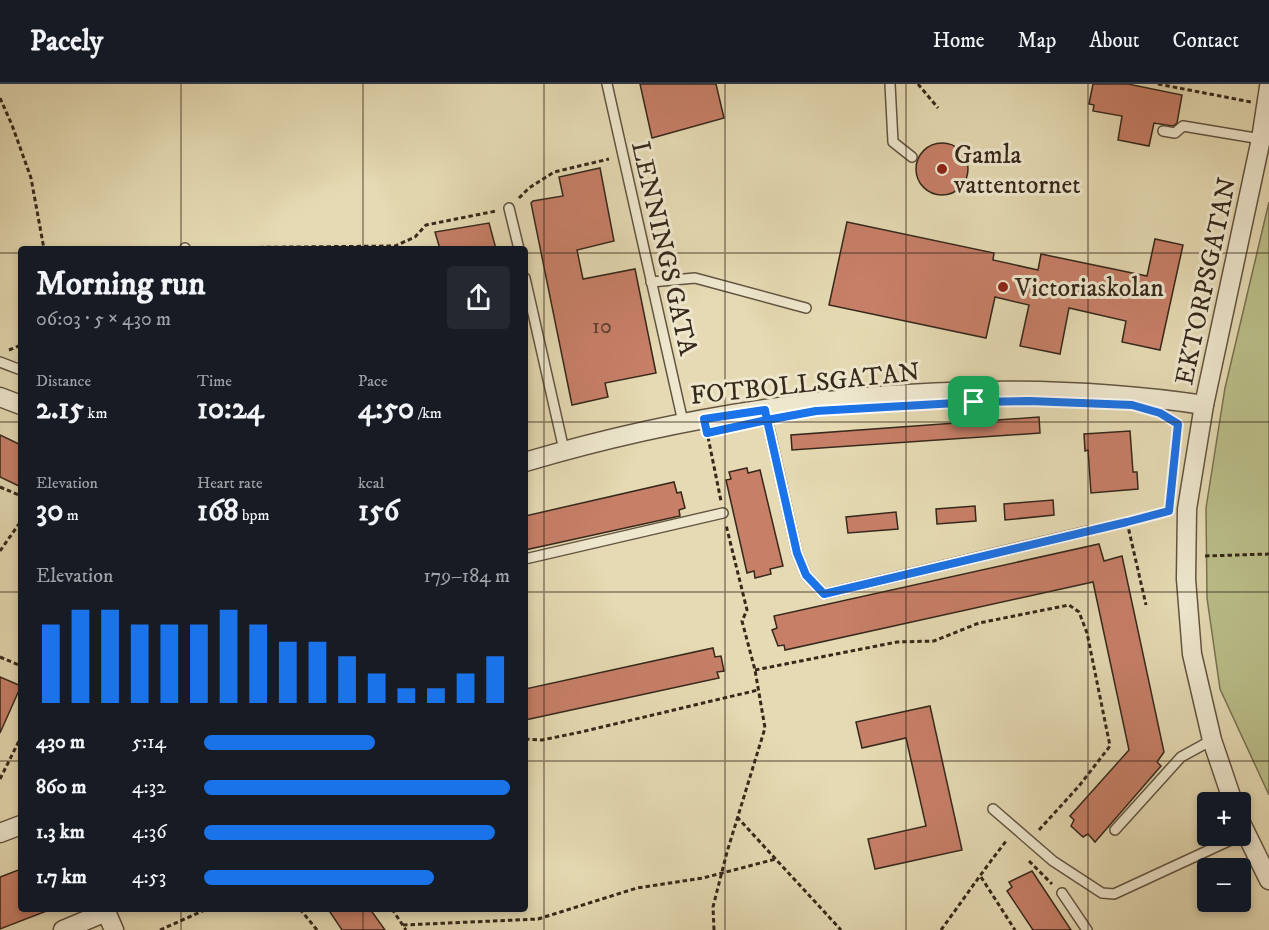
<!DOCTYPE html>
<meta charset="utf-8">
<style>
:root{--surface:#171b24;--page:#242831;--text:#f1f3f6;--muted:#9ea1a6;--line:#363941;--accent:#1a73e8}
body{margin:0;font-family:"IM FELL DW Pica",serif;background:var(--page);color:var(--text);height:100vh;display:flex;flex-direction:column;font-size:22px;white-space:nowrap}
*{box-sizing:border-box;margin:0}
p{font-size:20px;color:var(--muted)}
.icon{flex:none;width:33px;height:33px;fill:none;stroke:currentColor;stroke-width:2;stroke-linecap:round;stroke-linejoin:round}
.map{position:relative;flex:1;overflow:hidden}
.panel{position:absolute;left:18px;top:162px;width:510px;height:666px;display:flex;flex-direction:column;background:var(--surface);border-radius:6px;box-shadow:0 3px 9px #0003}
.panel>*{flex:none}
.fabs{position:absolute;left:1197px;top:708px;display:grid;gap:12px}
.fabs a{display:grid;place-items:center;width:54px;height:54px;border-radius:6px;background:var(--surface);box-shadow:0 3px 9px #0003;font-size:30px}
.pin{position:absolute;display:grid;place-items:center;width:51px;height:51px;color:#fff;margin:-26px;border-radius:12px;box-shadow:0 3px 9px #0006}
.round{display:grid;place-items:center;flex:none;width:63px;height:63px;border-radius:6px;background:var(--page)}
.overview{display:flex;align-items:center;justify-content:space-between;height:102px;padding:0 18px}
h1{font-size:33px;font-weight:800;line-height:45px}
.metrics{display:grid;grid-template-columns:repeat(3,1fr);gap:9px;height:102px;padding:6px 18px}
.metrics div{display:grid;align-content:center}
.metrics b{font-size:30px;font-weight:800}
.metrics small{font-size:16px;font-weight:400}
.metrics p{font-size:16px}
.chart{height:168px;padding:12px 18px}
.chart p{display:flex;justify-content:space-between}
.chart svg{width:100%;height:108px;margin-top:6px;stroke:var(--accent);stroke-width:6}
ul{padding:0 18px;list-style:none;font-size:20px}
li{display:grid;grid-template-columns:96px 72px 1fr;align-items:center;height:45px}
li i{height:15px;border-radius:8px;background:var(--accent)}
header{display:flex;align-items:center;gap:36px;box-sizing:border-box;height:84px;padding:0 30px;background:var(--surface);border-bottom:2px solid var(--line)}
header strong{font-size:28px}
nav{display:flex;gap:33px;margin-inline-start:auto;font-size:21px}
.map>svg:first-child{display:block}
</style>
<header>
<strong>Pacely</strong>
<nav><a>Home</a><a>Map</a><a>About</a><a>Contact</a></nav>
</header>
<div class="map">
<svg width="1269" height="846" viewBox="0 0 1269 846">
<rect width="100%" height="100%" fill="#e5dab3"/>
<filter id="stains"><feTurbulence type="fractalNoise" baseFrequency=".00333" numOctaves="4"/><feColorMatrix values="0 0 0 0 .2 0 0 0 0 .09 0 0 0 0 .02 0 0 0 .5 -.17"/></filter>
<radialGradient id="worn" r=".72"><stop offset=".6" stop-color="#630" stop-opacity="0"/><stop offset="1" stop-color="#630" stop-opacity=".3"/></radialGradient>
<!-- green -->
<path fill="#babe89" stroke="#787352" stroke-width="1.5" d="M1269,118V711L1220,605L1207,514L1206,424L1225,304Z"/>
<!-- building -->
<g fill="#c77f68" stroke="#36281b" stroke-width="1.5">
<path d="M640,0H716L724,34L652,54Z"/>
<path d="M1093,0H1128L1182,11L1177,39L1173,42L1154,39L1149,62L1118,56L1122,32L1093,27L1094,21L1089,20Z"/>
<circle cx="942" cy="85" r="26"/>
<path d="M600,84L614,157L577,166L583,195L635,185L656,289L605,299L608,313L572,321L531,119L533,117L563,112L559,93Z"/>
<path d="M847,138L994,169L993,176L1038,186L1041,170L1147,192L1155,155L1183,161L1160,266L1122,258L1126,237L1069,224L1060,270L1020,262L1029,221L995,213L986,254L829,221Z"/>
<path d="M489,139L496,165H440L435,148Z"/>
<path d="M1039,333L1040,349L792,366L791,351Z"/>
<path d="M1130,347L1133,388H1137L1138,405L1091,409L1088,366L1085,367L1084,350Z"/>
<path d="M0,351L21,361V403L0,393Z"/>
<path d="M747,384L748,389L760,386L783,482L770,485L771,490L755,494L754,487L747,489L726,396L731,395L729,388Z"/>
<path d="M674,398L677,409L681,408L685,424L679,426L680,432L525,466V432Z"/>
<path d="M1053,416L1054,431L1005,436L1004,420Z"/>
<path d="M975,422L976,437L937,440L936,425Z"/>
<path d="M896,428L898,445L848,449L846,433Z"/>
<path d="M1099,460L1104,477L1122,472L1164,668L1157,678L1161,682L1095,758L1088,750L1083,753L1071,742L1074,736L1070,732L1129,666L1093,498L785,566L784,561L778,562L772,546L777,544L774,532Z"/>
<path d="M713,564L715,573L721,572L724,587L717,588L719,594L525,636V605Z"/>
<path d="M0,593L21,602L0,649Z"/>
<path d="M930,622L962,766L875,785L868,755L926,742L906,654L862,664L856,638Z"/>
<path d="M21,785V825L49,826L0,845V793Z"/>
<path d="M1032,787L1071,846H1033L1007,807L1012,803L1009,798Z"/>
<path d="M328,825H370L385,846H342Z"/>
</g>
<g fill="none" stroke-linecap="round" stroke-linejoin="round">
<!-- service casing -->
<g stroke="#625441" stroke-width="12">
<g id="service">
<path d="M607,0L683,338"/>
<path d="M890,0L893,58L912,73"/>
<path d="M1163,47L1175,49L1183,42L1261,55"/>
<path d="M509,124L519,165"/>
<path d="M185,164V165"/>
<path d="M525,194L564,366"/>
<path d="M651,198L695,194L806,224"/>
<path d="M0,278L21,286"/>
<path d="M765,326L797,469L806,491L824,510L1088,447"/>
<path d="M525,475L723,429"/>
<path d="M993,725L1053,777L1102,809L1114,810L1246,749"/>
<path d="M1115,746L1181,673L1212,656"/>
<path d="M1062,809L1087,846"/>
</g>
</g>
<!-- minor casing -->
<g stroke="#625441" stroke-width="21">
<g id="minor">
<path d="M0,313L21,321"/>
<path d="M525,378C737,315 984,288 1204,321"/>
<path d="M1233,718L1212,656L1192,570L1186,495L1187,425L1204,321L1261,55L1269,3"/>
<path d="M1240,737L1269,796"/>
<path d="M0,749L21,741"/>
<path d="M105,825L114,846"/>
<path d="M63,846L106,828"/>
</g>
</g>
<!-- path -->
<g stroke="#36281b" stroke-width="3" stroke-dasharray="4.5 3" stroke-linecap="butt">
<path d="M918,0L938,24"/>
<path d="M1158,0L1251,18"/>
<path d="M0,14L12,41L31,94L44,165"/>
<path d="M519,114L529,104L554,88L609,75"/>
<path d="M199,164L395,162L415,153L426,141L496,127"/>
<path d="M9,266L21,261"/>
<path d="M1171,336L1178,340L1173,385"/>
<path d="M708,353L721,417"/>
<path d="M0,403L21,412"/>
<path d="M1127,438L1146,521"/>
<path d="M1101,444L1169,427"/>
<path d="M0,467L21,437"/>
<path d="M1205,472L1269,470"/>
<path d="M0,573L21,582"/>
<path d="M755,586L897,558L934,557L979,539L1069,521L1079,528L1087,549L1110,662L1079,702L1038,747"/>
<path d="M525,655L542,656L581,648L758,606"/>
<path d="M0,695L21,653"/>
<path d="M737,733L841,846"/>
<path d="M1029,777L1052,800"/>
<path d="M981,793L1015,846"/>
<path d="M300,825L317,846"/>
<path d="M392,825L406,846"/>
<path d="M403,841L538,835L637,804L703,794L776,775"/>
<path d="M160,846L207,825"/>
<path d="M714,846L713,823L727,768L765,644L755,586L742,537L747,526L726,441"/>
<path d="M941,846C963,816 984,785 1007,756"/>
</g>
<!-- service -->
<use href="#service" stroke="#eee7ce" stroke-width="9"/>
<!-- minor -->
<use href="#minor" stroke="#eee7ce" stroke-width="18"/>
</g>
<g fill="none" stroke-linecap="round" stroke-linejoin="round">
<!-- route casing -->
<g stroke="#fff" stroke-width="12">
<path id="route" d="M974,318L816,327L767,336L707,349L704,335L765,326L767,336L797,469L806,491L824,510L1127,438L1169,427L1178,340L1160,329L1132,321L1030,317L974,318"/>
</g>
<!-- route -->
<use href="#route" stroke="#1a73e8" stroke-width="8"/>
</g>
<!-- grid -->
<path fill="none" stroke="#36281b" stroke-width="1.5" stroke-opacity="0.55" d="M181,0V165M363,0V165M544,0V846M725,0V846M906,0V846M1088,0V846M0,169H21M525,169H1269M0,338H21M525,338H1269M0,508H21M525,508H1269M0,677H21M525,677H1269M181,825V846M363,825V846"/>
<!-- markers -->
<g fill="#8f2418" stroke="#eee7ce" stroke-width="2">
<circle cx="942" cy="85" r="6"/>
<circle cx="1003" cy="203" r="6"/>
</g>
<g text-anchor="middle" stroke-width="6" stroke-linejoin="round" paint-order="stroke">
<!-- number labels -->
<g font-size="22" fill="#5a3e2e">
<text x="602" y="249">10</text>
</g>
<!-- poi labels -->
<g font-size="26" fill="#36281b" stroke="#eee7ce" text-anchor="start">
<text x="954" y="79">Gamla<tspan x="954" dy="30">vattentornet</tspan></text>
<text x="1015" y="212">Victoriaskolan</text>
</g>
<!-- street labels -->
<g font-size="26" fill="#36281b" stroke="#eee7ce">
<text transform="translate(665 164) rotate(77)" y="9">LENNINGS GATA</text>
<text transform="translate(1205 197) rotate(-78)" y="9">EKTORPSGATAN</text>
<text transform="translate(805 299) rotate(-6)" y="9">FOTBOLLSGATAN</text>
</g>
</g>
<rect width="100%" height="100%" filter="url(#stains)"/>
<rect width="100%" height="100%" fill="url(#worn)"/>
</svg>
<div class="fabs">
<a>+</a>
<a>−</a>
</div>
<div class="pin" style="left:974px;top:318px;background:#1e9e55"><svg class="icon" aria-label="arrive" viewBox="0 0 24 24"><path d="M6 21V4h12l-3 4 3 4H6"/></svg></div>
<section class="panel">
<div class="overview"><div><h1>Morning run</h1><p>06:03 · 5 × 430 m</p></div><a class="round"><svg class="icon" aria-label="share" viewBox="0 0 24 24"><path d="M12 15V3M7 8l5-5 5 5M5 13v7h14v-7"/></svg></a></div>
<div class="metrics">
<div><p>Distance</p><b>2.15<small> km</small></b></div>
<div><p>Time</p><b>10:24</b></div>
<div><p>Pace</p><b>4:50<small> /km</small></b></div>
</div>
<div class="metrics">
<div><p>Elevation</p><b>30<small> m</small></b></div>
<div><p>Heart rate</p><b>168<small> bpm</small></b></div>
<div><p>kcal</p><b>156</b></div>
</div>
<div class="chart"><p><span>Elevation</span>179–184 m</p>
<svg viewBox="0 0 160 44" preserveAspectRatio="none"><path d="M5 44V12M15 44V6M25 44V6M35 44V12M45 44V12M55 44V12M65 44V6M75 44V12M85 44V19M95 44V19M105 44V25M115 44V32M125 44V38M135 44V38M145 44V32M155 44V25"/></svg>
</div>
<ul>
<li><b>430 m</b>5:14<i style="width:56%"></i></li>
<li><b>860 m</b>4:32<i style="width:100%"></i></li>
<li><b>1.3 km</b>4:36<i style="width:95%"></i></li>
<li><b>1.7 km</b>4:53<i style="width:75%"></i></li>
</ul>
</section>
</div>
